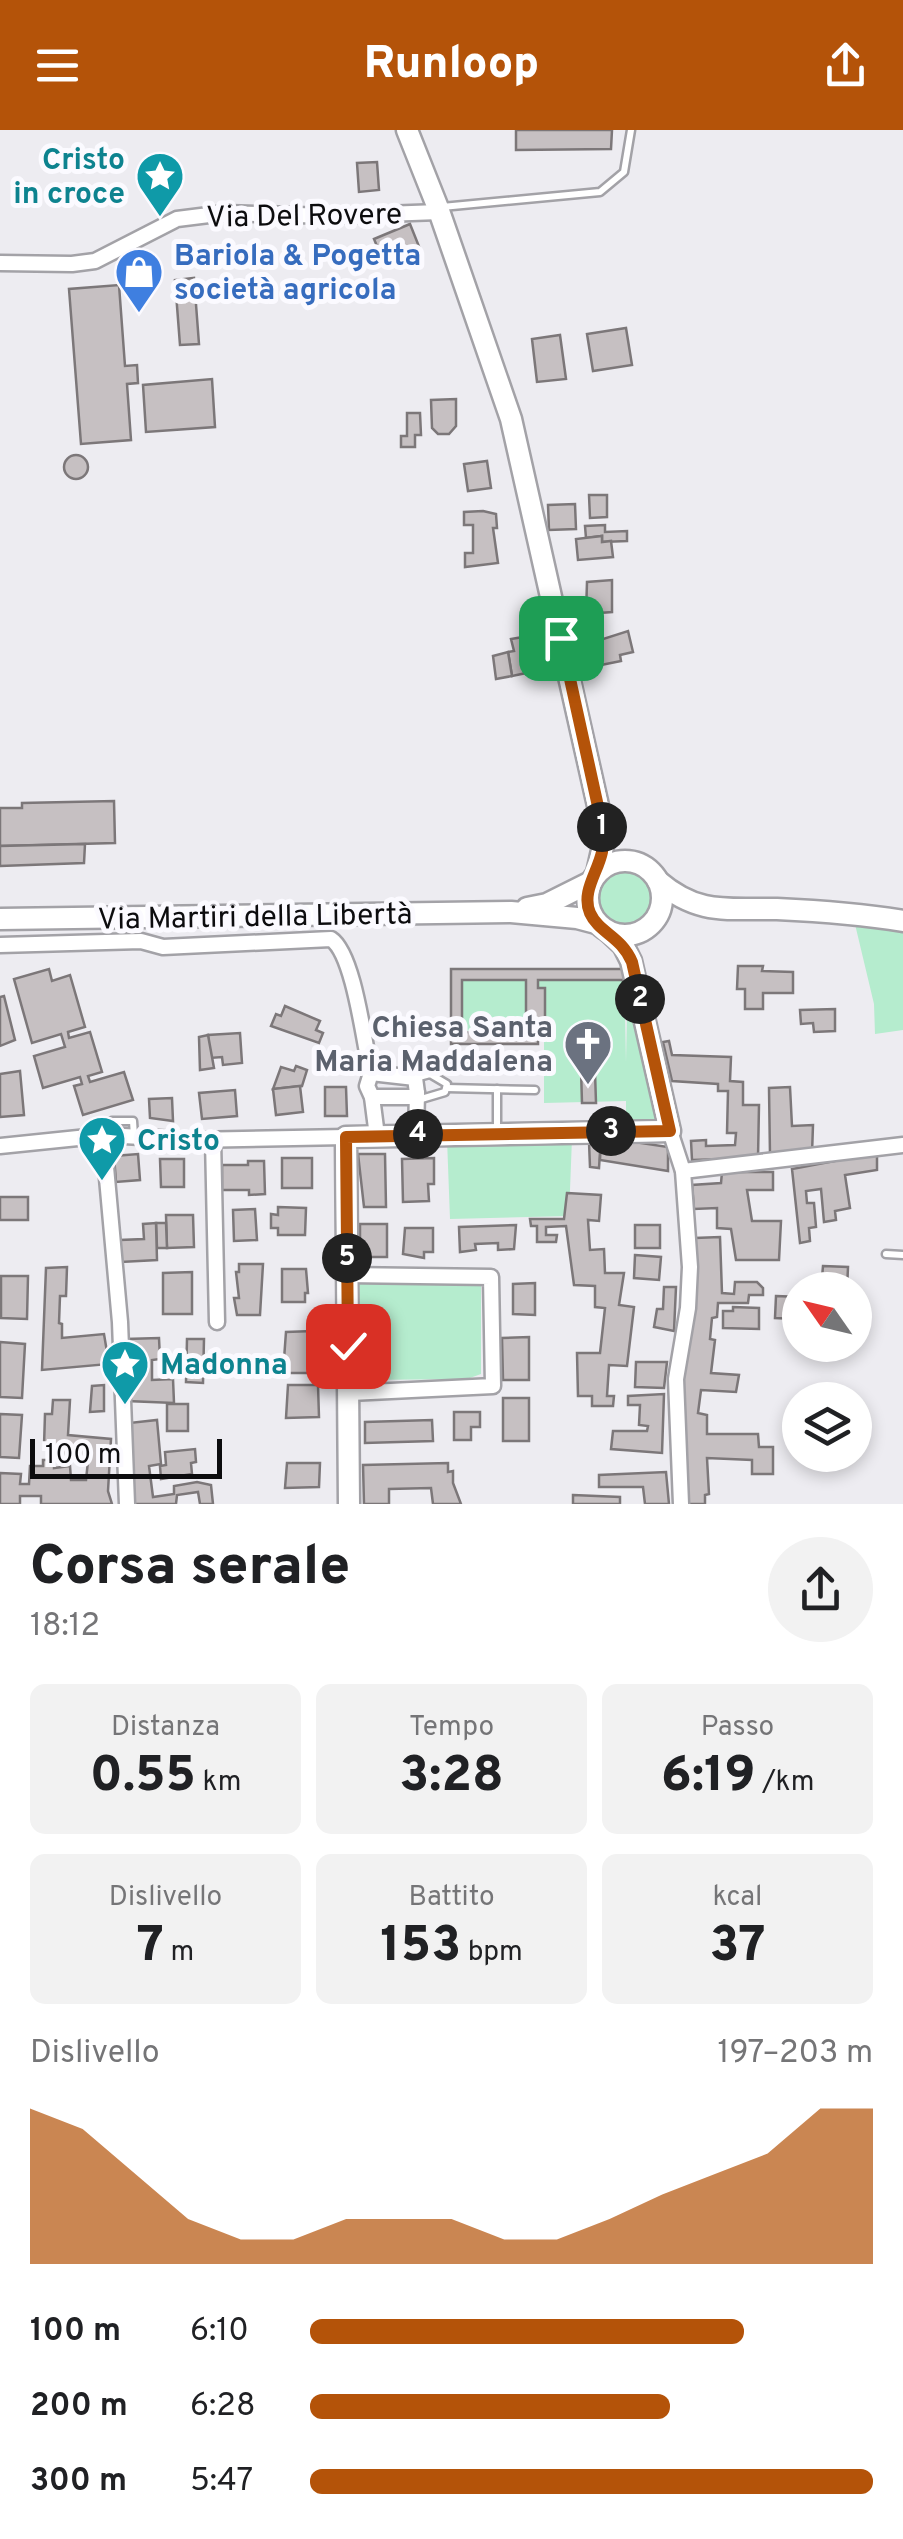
<!DOCTYPE html>
<html lang="it">
<meta charset="utf-8">
<style>
:root{--surface:#fff;--page:#f2f2f2;--text:#202124;--muted:#757577;--accent:#b45309}
body{margin:0;font-family:Overpass,sans-serif;background:var(--page);color:var(--text);height:100vh;display:flex;flex-direction:column;font-size:38px;white-space:nowrap}
*{box-sizing:border-box;margin:0}
p{font-size:32px;color:var(--muted)}
.icon{flex:none;width:55px;height:55px;fill:none;stroke:currentColor;stroke-width:2;stroke-linecap:round;stroke-linejoin:round}
.map{position:relative;height:1374px;overflow:hidden}
.sheet{display:flex;flex-direction:column;background:var(--surface);flex:1}
.sheet>*{flex:none}
.needle{width:65px;rotate:304deg}
.buttons{position:absolute;left:782px;top:1142px;display:grid;gap:20px}
.buttons a{display:grid;place-items:center;width:90px;height:90px;border-radius:50%;background:var(--surface);box-shadow:0 5px 15px #0003;font-size:50px}
.scale{position:absolute;left:30px;bottom:25px;width:192px;box-sizing:border-box;padding-left:10px;border:5px solid #0c0c0e;border-top:0;font-size:28px;line-height:35px;white-space:nowrap;color:#0c0c0e;-webkit-text-stroke:8px #fbfaff;paint-order:stroke}
.pin{position:absolute;display:grid;place-items:center;width:85px;height:85px;color:#fff;margin:-42px;border-radius:20px;box-shadow:0 5px 15px #0006}
.km{position:absolute;width:50px;height:50px;margin:-25px;border-radius:50%;background:#222;color:#fff;font-size:28px;line-height:50px;text-align:center}
.round{display:grid;place-items:center;flex:none;width:105px;height:105px;border-radius:52px;background:var(--page)}
.overview{display:flex;align-items:center;justify-content:space-between;height:170px;padding:0 30px}
h1{font-size:55px;font-weight:800;line-height:75px}
.figures{display:grid;grid-template-columns:repeat(3,1fr);gap:15px;height:170px;padding:10px 30px}
.figures div{display:grid;align-content:center;border-radius:15px;background:var(--page);text-align:center}
.figures b{font-size:50px;font-weight:800}
.figures small{font-size:28px;font-weight:400}
.figures p{font-size:28px}
.chart{height:280px;padding:20px 30px}
.chart p{display:flex;justify-content:space-between}
.chart svg{width:100%;height:180px;margin-top:10px;fill:var(--accent);opacity:.7}
ul{padding:0 30px;list-style:none;font-size:32px}
li{display:grid;grid-template-columns:160px 120px 1fr;align-items:center;height:75px}
li i{height:25px;border-radius:12px;background:var(--accent)}
header{display:flex;justify-content:space-between;align-items:center;height:130px;padding:0 30px;background:var(--accent);color:#fff;font-size:45px;font-weight:800}
.map>svg:first-child{display:block}
</style>
<header><svg class="icon" aria-label="menu" viewBox="0 0 24 24"><path d="M4 6h16M4 12h16M4 18h16"/></svg>Runloop<svg class="icon" aria-label="share" viewBox="0 0 24 24"><path d="M12 15V3M7 8l5-5 5 5M5 13v7h14v-7"/></svg></header>
<div class="map">
<svg width="903" height="1374" viewBox="0 0 903 1374">
<rect width="100%" height="100%" fill="#edecf1"/>
<!-- green -->
<g fill="#b5ecce">
<circle cx="625" cy="768" r="28"/>
<path d="M854,790L903,797V900L875,904L874,874Z"/>
<path d="M451,839H624L626,932L628,841L661,987L649,997H626V971L544,973V904H538V914H451Z"/>
<path d="M572,1008L569,1086L450,1089L447,1009Z"/>
<path d="M481,1150V1244L467,1249L360,1250L358,1153Z"/>
</g>
<!-- building -->
<g fill="#c6c0c2" stroke="#7c7779" stroke-width="2.5" fill-rule="evenodd">
<path d="M516,0H612L611,19L516,20Z"/>
<path d="M377,32L379,60L359,62L357,33Z"/>
<path d="M410,94L420,119L384,133L374,109Z"/>
<path d="M194,148L199,214L180,215L175,150Z"/>
<path d="M119,155L125,236L137,235L138,253L127,254L131,310L81,314L69,159Z"/>
<path d="M626,198L632,235L593,241L587,204Z"/>
<path d="M560,205L566,249L537,252L532,209Z"/>
<path d="M212,249L215,297L146,302L143,255Z"/>
<path d="M456,269V296L449,304H438L432,298L431,270Z"/>
<path d="M407,283H420L421,305H415V317H401V306H407Z"/>
<circle cx="76" cy="337" r="12"/>
<path d="M487,331L491,358L468,361L464,334Z"/>
<path d="M589,365H607V387L590,388Z"/>
<path d="M575,374L576,399L549,400L548,375Z"/>
<path d="M483,381L496,384L497,398H493L498,433L465,437V423H473V395H464V382Z"/>
<path d="M605,395V402L627,401V411L602,412V406L586,408L585,396Z"/>
<path d="M602,406V412L611,411L613,427L578,430L576,409Z"/>
<path d="M612,450V482L586,484L587,452Z"/>
<path d="M628,501L633,522L620,525L621,531L586,538L581,516Z"/>
<path d="M529,506L536,541L512,546L508,522L514,521L511,509Z"/>
<path d="M508,522L512,546L496,549L493,526Z"/>
<path d="M114,671L115,713L0,716V678H22V673Z"/>
<path d="M85,714L84,733L0,736V716Z"/>
<path d="M738,836H763L762,841L793,842V863H763V879H745V859H737Z"/>
<path d="M49,839L52,851L70,845L85,897L68,902L69,908L90,902L102,942L88,946L90,952L124,942L133,970L83,985L74,956L82,954L80,947L43,958L34,926L65,917L61,904L32,913L14,849Z"/>
<path d="M451,839H624V850H538V858H545V904H538V914H451ZM462,850H526V903L462,902Z"/>
<path d="M4,866L15,910L0,916V867Z"/>
<path d="M285,876L320,891L316,900L323,903L319,913L271,896L276,884L281,886Z"/>
<path d="M835,879V901L814,902L813,893L801,894L800,880Z"/>
<path d="M240,903L242,933L223,935L222,927L210,928L208,905Z"/>
<path d="M208,905L214,938L200,940L199,907Z"/>
<path d="M669,911L672,925L731,927L730,951L743,952V975H759L758,1028L692,1030L691,1011L706,1010V1016L735,1015L736,1003H727L728,961H718V954L672,951L663,912Z"/>
<path d="M296,936L307,940L302,956L273,959L281,937L294,941Z"/>
<path d="M581,939H585V942H595L596,973H582Z"/>
<path d="M20,941L24,985L0,987V944Z"/>
<path d="M300,956L303,982L276,985L273,959Z"/>
<path d="M325,957H346L347,986H325Z"/>
<path d="M790,957L792,996L813,995L812,1024L770,1025L769,958Z"/>
<path d="M235,960L237,986L202,989L199,963Z"/>
<path d="M172,968L173,991L150,988L149,969Z"/>
<path d="M601,1007L599,1038L590,1037L589,1012Z"/>
<path d="M601,1007L668,1017V1041L600,1030Z"/>
<path d="M877,1023V1040L845,1045L850,1078L835,1081L836,1090L824,1092L821,1059L806,1061L807,1073H814L816,1097L809,1098L810,1111L800,1113L792,1039Z"/>
<path d="M138,1024L140,1050L116,1052L114,1026Z"/>
<path d="M358,1024H385L386,1077H364Z"/>
<rect x="282" y="1028" width="30" height="30"/>
<path d="M434,1028V1054H428L429,1071L403,1072L402,1029Z"/>
<path d="M160,1029H184V1057H161Z"/>
<path d="M248,1031H264L265,1064L249,1065V1060H222V1035H248Z"/>
<path d="M722,1042H773V1060H747L752,1091H781L779,1130H736L731,1099L717,1098V1078L694,1079L692,1055L721,1053Z"/>
<path d="M567,1063L601,1065L599,1091L588,1090L590,1120L604,1119L605,1143H624L619,1175L634,1177L627,1236L609,1235L607,1266H614L613,1276H592V1266H578L577,1223H600L605,1178L595,1177V1156L574,1155L566,1096L546,1097V1105H557L556,1112H537V1096H531L530,1089H564Z"/>
<rect x="0" y="1067" width="28" height="23"/>
<path d="M278,1077L306,1078L305,1105H278V1098H271V1084L278,1085Z"/>
<path d="M255,1079L257,1110L234,1111L233,1080Z"/>
<path d="M166,1085H193L194,1117L167,1118Z"/>
<path d="M156,1093H166L167,1118H157Z"/>
<path d="M156,1093L157,1130L121,1132L120,1110L144,1109L143,1094Z"/>
<rect x="360" y="1094" width="27" height="33"/>
<path d="M516,1095L514,1119L498,1120V1113L475,1114L476,1120L460,1122L459,1097Z"/>
<rect x="635" y="1095" width="25" height="23"/>
<path d="M405,1098H433V1122H424V1128L403,1124Z"/>
<path d="M720,1107L722,1163L734,1164L735,1152H757L763,1158V1165H749L748,1173H718L717,1187L712,1188L710,1209L715,1210L711,1243L739,1245L736,1262L701,1260L698,1283L707,1285V1304H758L759,1317H773V1344H752V1330L707,1328L709,1364L705,1365V1374H687L680,1249L696,1163L695,1108Z"/>
<path d="M635,1125L661,1127L659,1150L634,1148Z"/>
<path d="M239,1134H263L260,1185H237L234,1168H239L236,1142H239Z"/>
<path d="M823,1136L848,1137L847,1160H821Z"/>
<path d="M67,1137L66,1166H60L59,1193L62,1194V1208L104,1204L109,1234L42,1240L46,1138Z"/>
<path d="M282,1139H306L308,1163H305V1172H282Z"/>
<path d="M192,1142V1184H163V1143Z"/>
<path d="M1,1146H28L27,1189L1,1188Z"/>
<path d="M535,1153V1185L513,1184V1154Z"/>
<path d="M664,1157H676L674,1201L654,1197L657,1179H663Z"/>
<path d="M776,1166L800,1167L795,1189L775,1188Z"/>
<path d="M733,1177L759,1178V1199L723,1198V1181H733Z"/>
<path d="M313,1201L314,1231H309V1243H283L286,1202Z"/>
<path d="M529,1207V1250H503L502,1208Z"/>
<path d="M159,1208L160,1229L152,1230V1250L173,1249L174,1273L127,1271L126,1209Z"/>
<path d="M187,1209H204L203,1253L186,1252Z"/>
<path d="M0,1212L25,1214L22,1268L0,1267Z"/>
<path d="M636,1232H667L664,1258L635,1257Z"/>
<path d="M104,1255V1281L90,1282L92,1256Z"/>
<path d="M288,1255H318L319,1287L286,1288Z"/>
<path d="M664,1264L662,1323L611,1319L613,1301H647L648,1296L639,1295L640,1275H628V1266Z"/>
<rect x="503" y="1268" width="26" height="43"/>
<path d="M53,1270H70L68,1305L111,1309L108,1361L112,1374H41V1366H20V1374H0V1343L21,1344L20,1354H29L30,1336H43V1330H54V1338L70,1336L71,1350H86L88,1331L50,1326L51,1317L44,1316L45,1284H52Z"/>
<rect x="167" y="1274" width="21" height="27"/>
<path d="M454,1282H480V1297H471V1310H454Z"/>
<path d="M0,1284L22,1285L19,1328L0,1327Z"/>
<path d="M157,1290L161,1334L149,1336L153,1367L174,1364V1356L197,1352L211,1355L213,1374H200L198,1362L177,1365L176,1374H134L129,1293Z"/>
<path d="M432,1290L433,1311L365,1313V1292Z"/>
<path d="M195,1319L196,1332L191,1333L192,1344L161,1349L160,1336L166,1335L165,1322Z"/>
<path d="M287,1333H320L319,1357L285,1358Z"/>
<path d="M448,1333V1342L453,1341V1353L461,1374H433L431,1358L389,1359V1374H364L363,1335Z"/>
<path d="M666,1342L669,1374H645L643,1357H599V1345Z"/>
<path d="M573,1365L620,1367V1374H573Z"/>
</g>
<g fill="none" stroke-linecap="round" stroke-linejoin="round">
<!-- service casing -->
<g stroke="#a3a2a7" stroke-width="11">
<g id="service">
<path d="M442,77L600,62L624,42L631,0"/>
<path d="M415,948L430,944L447,954L445,962L418,970"/>
<path d="M447,958L535,960"/>
<path d="M497,1001V959"/>
<path d="M107,1005L112,991H133L134,1006"/>
<path d="M886,1124L903,1125"/>
</g>
</g>
<!-- minor casing -->
<g stroke="#a3a2a7" stroke-width="19">
<g id="minor">
<path d="M0,133L72,134L95,131L177,89L225,83L330,86L439,82"/>
<path d="M0,815L141,811L163,817L331,809C354,824 364,913 371,943L367,956L372,967L377,1006"/>
<path d="M371,943L415,948L417,963L412,967H372"/>
<path d="M670,1001L683,1041L690,1137L688,1178L676,1249L681,1374"/>
<path d="M416,1004L417,963"/>
<path d="M107,1005L105,1026L120,1192L127,1374"/>
<path d="M213,1009L217,1192"/>
<path d="M0,1016L107,1005L191,1010L346,1007"/>
<path d="M683,1041L903,1015"/>
<path d="M347,1145L491,1147L493,1256L350,1263"/>
</g>
</g>
<!-- secondary casing -->
<g stroke="#a3a2a7" stroke-width="25">
<g id="secondary">
<path d="M407,0L438,78L511,289L601,689L603,716L597,743"/>
<circle cx="625" cy="768" r="37"/>
<path d="M658,751C699,786 728,778 777,779C819,781 861,784 903,791"/>
<path d="M527,778L547,774L591,752"/>
<path d="M0,789L511,782L577,788L596,793"/>
<path d="M349,1374L346,1007L670,1001L631,831L623,815L609,802"/>
</g>
</g>
<!-- service -->
<use href="#service" stroke="#fff" stroke-width="6"/>
<!-- minor -->
<use href="#minor" stroke="#fff" stroke-width="14"/>
<!-- secondary -->
<use href="#secondary" stroke="#fff" stroke-width="20"/>
</g>
<g fill="none" stroke-linecap="round" stroke-linejoin="round">
<!-- route casing -->
<g stroke="#fff" stroke-width="20">
<path id="route" d="M348,1216L346,1007L670,1001L632,832C621,806 599,803 590,783C581,762 598,742 602,722C604,711 602,700 601,690L561,508"/>
</g>
<!-- route -->
<use href="#route" stroke="#b45309" stroke-width="12"/>
</g>
<!-- icons -->
<defs>
<g id="sight-pin" transform="scale(2.5)"><path d="M0 17L-7.5 6A9.5 9.5 0 1 1 7.5 6Z" fill="#0f9aa8" stroke="#fbfaff"/><path d="M0-6L1.8-2.2L6-1.7L2.9 1.2L3.7 5.4L0 3.3L-3.7 5.4L-2.9 1.2L-6-1.7L-1.8-2.2Z" fill="#fff"/></g>
<g id="shop-pin" transform="scale(2.5)"><path d="M0 17L-7.5 6A9.5 9.5 0 1 1 7.5 6Z" fill="#3f7fe0" stroke="#fbfaff"/><path d="M-5-2.5h2.3a2.7 3.5 0 0 1 5.4 0H5L5.5 6h-11ZM-1.5-2.5h3a1.5 2.3 0 0 0-3 0Z" fill="#fff"/></g>
<g id="church-pin" transform="scale(2.5)"><path d="M0 17L-7.5 6A9.5 9.5 0 1 1 7.5 6Z" fill="#6b7280" stroke="#fbfaff"/><path d="M-1.2-6h2.4v3.5h3.3v2.4h-3.3V6h-2.4V-.1h-3.3v-2.4h3.3Z" fill="#fff"/></g>
</defs>
<g fill-rule="evenodd">
<use href="#sight-pin" x="160" y="46"/>
<use href="#shop-pin" x="139" y="142"/>
<use href="#church-pin" x="588" y="914"/>
<use href="#sight-pin" x="102" y="1010"/>
<use href="#sight-pin" x="125" y="1234"/>
</g>
<g text-anchor="middle" stroke-width="10" stroke-linejoin="round" paint-order="stroke">
<!-- culture labels -->
<g font-size="30" font-weight="bold" fill="#0d838f" stroke="#fbfaff" text-anchor="start">
<text x="125" y="39" text-anchor="end">Cristo<tspan x="125" dy="34">in croce</tspan></text>
<text x="137" y="1020">Cristo</text>
<text x="160" y="1244">Madonna</text>
</g>
<!-- street labels -->
<g font-size="30" fill="#0c0c0e" stroke="#fbfaff">
<text transform="translate(304 85) rotate(-1)" y="10">Via Del Rovere</text>
<text transform="translate(255 786) rotate(-1)" y="10">Via Martiri della Libertà</text>
</g>
<!-- shop labels -->
<g font-size="30" font-weight="bold" fill="#366cbe" stroke="#fbfaff" text-anchor="start">
<text x="174" y="135">Bariola &amp; Pogetta<tspan x="174" dy="34">società agricola</tspan></text>
</g>
<!-- worship labels -->
<g font-size="30" font-weight="bold" fill="#5b616d" stroke="#fbfaff" text-anchor="end">
<text x="553" y="907">Chiesa Santa<tspan x="553" dy="34">Maria Maddalena</tspan></text>
</g>
</g>
</svg>
<div class="buttons">
<a><svg class="needle" viewBox="-14 -14 28 28"><path d="M0-13l5 13h-10z" fill="#e53935"/><path d="M0 13l5-13h-10z" fill="#757577"/></svg></a>
<a><svg class="icon" aria-label="layers" viewBox="0 0 24 24"><path d="M12 4l9 5-9 5-9-5zM3 14l9 5 9-5"/></svg></a>
</div>
<div class="scale">100 m</div>
<div class="pin" style="left:561px;top:508px;background:#1e9e55"><svg class="icon" aria-label="arrive" viewBox="0 0 24 24"><path d="M6 21V4h12l-3 4 3 4H6"/></svg></div>
<div class="pin" style="left:348px;top:1216px;background:#d93025"><svg class="icon" aria-label="check" viewBox="0 0 24 24"><path d="M5 12l5 5 9-10"/></svg></div>
<b class="km" style="left:602px;top:697px">1</b>
<b class="km" style="left:640px;top:869px">2</b>
<b class="km" style="left:611px;top:1001px">3</b>
<b class="km" style="left:418px;top:1004px">4</b>
<b class="km" style="left:347px;top:1128px">5</b>
</div>
<section class="sheet">
<div class="overview"><div><h1>Corsa serale</h1><p>18:12</p></div><a class="round"><svg class="icon" aria-label="share" viewBox="0 0 24 24"><path d="M12 15V3M7 8l5-5 5 5M5 13v7h14v-7"/></svg></a></div>
<div class="figures">
<div><p>Distanza</p><b>0.55<small> km</small></b></div>
<div><p>Tempo</p><b>3:28</b></div>
<div><p>Passo</p><b>6:19<small> /km</small></b></div>
</div>
<div class="figures">
<div><p>Dislivello</p><b>7<small> m</small></b></div>
<div><p>Battito</p><b>153<small> bpm</small></b></div>
<div><p>kcal</p><b>37</b></div>
</div>
<div class="chart"><p><span>Dislivello</span>197–203 m</p>
<svg viewBox="0 0 160 44" preserveAspectRatio="none"><path d="M0 44V6L10 11L20 22L30 33L40 38L50 38L60 33L70 33L80 33L90 38L100 38L110 33L120 27L130 22L140 17L150 6L160 6V44z"/></svg>
</div>
<ul>
<li><b>100 m</b>6:10<i style="width:77%"></i></li>
<li><b>200 m</b>6:28<i style="width:64%"></i></li>
<li><b>300 m</b>5:47<i style="width:100%"></i></li>
</ul>
</section>
